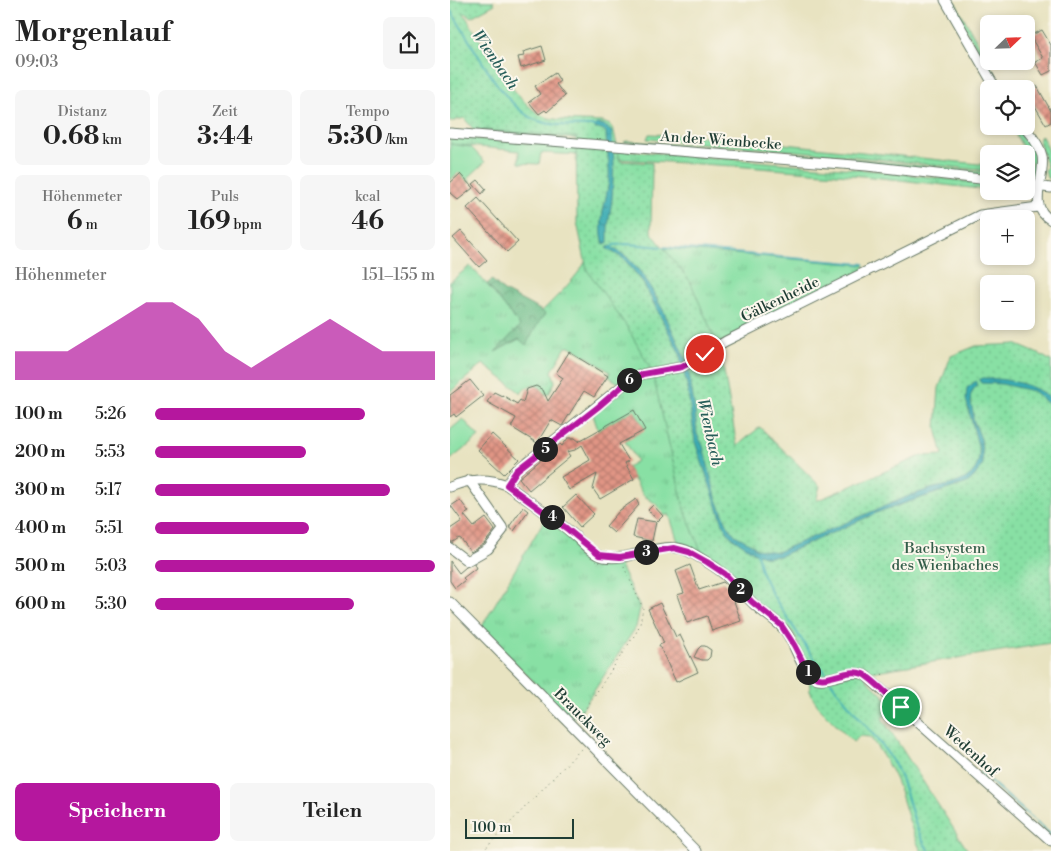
<!DOCTYPE html>
<html lang="de">
<meta charset="utf-8">
<style>
:root{--surface:#fff;--page:#f6f6f6;--text:#222;--muted:#767676;--accent:#b5179e}
body{margin:0;font-family:"Libre Bodoni",serif;background:var(--page);color:var(--text);height:100vh;display:flex;flex-direction:column;font-size:19px;white-space:nowrap}
*{box-sizing:border-box;margin:0}
p{font-size:16px;color:var(--muted)}
.icon{flex:none;width:28px;height:28px;fill:none;stroke:currentColor;stroke-width:2;stroke-linecap:round;stroke-linejoin:round}
.map{position:relative;flex:1;overflow:hidden}
.sheet{display:flex;flex-direction:column;background:var(--surface);width:450px}
.sheet>*{flex:none}
.needle{width:32px;rotate:67deg}
.fabs{position:absolute;left:530px;top:15px;display:grid;gap:10px}
.fabs a{display:grid;place-items:center;width:55px;height:55px;border-radius:8px;background:var(--surface);box-shadow:0 2px 8px #0003;font-size:25px}
.scale{position:absolute;left:15px;bottom:12px;width:109px;box-sizing:border-box;padding-left:5px;border:2px solid #1f3d34;border-top:0;font-size:14px;line-height:18px;white-space:nowrap;color:#1f3d34;-webkit-text-stroke:4px #fbf7ec;paint-order:stroke}
.pin{position:absolute;display:grid;place-items:center;width:42px;height:42px;color:#fff;margin:-21px;border:2px solid #fff;border-radius:50%;box-shadow:0 1px 5px #0007}
.km{position:absolute;width:25px;height:25px;margin:-12px;border-radius:50%;background:#222;color:#fff;font-size:14px;line-height:25px;text-align:center}
.round{display:grid;place-items:center;flex:none;width:52px;height:52px;border-radius:8px;background:var(--page)}
.summary{display:flex;align-items:center;justify-content:space-between;height:85px;padding:0 15px}
h1{font-size:28px;font-weight:700;line-height:38px}
.figures{display:grid;grid-template-columns:repeat(3,1fr);gap:8px;height:85px;padding:5px 15px}
.figures div{display:grid;align-content:center;border-radius:8px;background:var(--page);text-align:center}
.figures b{font-size:25px;font-weight:700}
.figures small{font-size:14px;font-weight:400}
.figures p{font-size:14px}
.chart{height:140px;padding:10px 15px}
.chart p{display:flex;justify-content:space-between}
.chart svg{width:100%;height:90px;margin-top:5px;fill:var(--accent);opacity:.7}
.action{display:flex;gap:10px;margin-top:auto;padding:10px 15px}
.action a{flex:1;height:58px;border-radius:8px;background:var(--accent);color:#fff;font-size:20px;font-weight:700;line-height:58px;text-align:center}
.action a+a{background:var(--page);color:var(--text)}
ul{padding:0 15px;list-style:none;font-size:16px}
li{display:grid;grid-template-columns:80px 60px 1fr;align-items:center;height:38px}
li i{height:12px;border-radius:6px;background:var(--accent)}
main{display:flex;flex:1;min-height:0}
.map>svg:first-child{display:block}
</style>
<main>
<section class="sheet">
<div class="summary"><div><h1>Morgenlauf</h1><p>09:03</p></div><a class="round"><svg class="icon" aria-label="share" viewBox="0 0 24 24"><path d="M12 15V3M7 8l5-5 5 5M5 13v7h14v-7"/></svg></a></div>
<div class="figures">
<div><p>Distanz</p><b>0.68<small> km</small></b></div>
<div><p>Zeit</p><b>3:44</b></div>
<div><p>Tempo</p><b>5:30<small> /km</small></b></div>
</div>
<div class="figures">
<div><p>Höhenmeter</p><b>6<small> m</small></b></div>
<div><p>Puls</p><b>169<small> bpm</small></b></div>
<div><p>kcal</p><b>46</b></div>
</div>
<div class="chart"><p><span>Höhenmeter</span>151–155 m</p>
<svg viewBox="0 0 160 44" preserveAspectRatio="none"><path d="M0 44V30L10 30L20 30L30 22L40 14L50 6L60 6L70 14L80 30L90 38L100 30L110 22L120 14L130 22L140 30L150 30L160 30V44z"/></svg>
</div>
<ul>
<li><b>100 m</b>5:26<i style="width:75%"></i></li>
<li><b>200 m</b>5:53<i style="width:54%"></i></li>
<li><b>300 m</b>5:17<i style="width:84%"></i></li>
<li><b>400 m</b>5:51<i style="width:55%"></i></li>
<li><b>500 m</b>5:03<i style="width:100%"></i></li>
<li><b>600 m</b>5:30<i style="width:71%"></i></li>
</ul>
<div class="action"><a>Speichern</a><a>Teilen</a></div>
</section>
<div class="map">
<svg width="601" height="851" viewBox="0 0 601 851">
<defs>
<pattern id="grass-tufts" width="24" height="20" patternUnits="userSpaceOnUse" patternTransform="scale(1.25)"><rect width="24" height="20" fill="#88e0a4"/><path d="M3 7l-1-3M5 7V3M7 7l1-3M15 17l-1-3M17 17v-4M19 17l1-3" fill="none" stroke="#75c18e"/></pattern>
<pattern id="forest-crowns" width="20" height="18" patternUnits="userSpaceOnUse" patternTransform="scale(1.25)"><rect width="20" height="18" fill="#6ebe8a"/><path d="M2 6a3 3 0 1 1 6 0M12 15a3 3 0 1 1 6 0" fill="none" stroke="#5a9c72"/></pattern>
<pattern id="park-dots" width="8" height="8" patternUnits="userSpaceOnUse" patternTransform="scale(1.25)"><rect width="8" height="8" fill="#88e0a4"/><path d="M2 2h.1M6 6h.1" fill="none" stroke="#75c18e" stroke-width="1.8" stroke-linecap="round"/></pattern>
<pattern id="water-ripples" width="26" height="14" patternUnits="userSpaceOnUse" patternTransform="scale(1.25)"><rect width="26" height="14" fill="#3bacb4"/><path d="M2 4q2-2 4 0t4 0M15 11q2-2 4 0t4 0" fill="none" stroke="#318d93"/></pattern>
<pattern id="building-cross-hatch" width="8" height="8" patternUnits="userSpaceOnUse" patternTransform="scale(1.25)"><rect width="8" height="8" fill="#e19585"/><path d="M0 0l8 8M0 8l8-8" fill="none" stroke="#b67b6e"/></pattern>
</defs>
<rect width="100%" height="100%" fill="#fbf7ec"/>
<filter id="ink" filterUnits="userSpaceOnUse"><feTurbulence type="fractalNoise" baseFrequency=".02" numOctaves="2"/><feDisplacementMap in="SourceGraphic" scale="10" xChannelSelector="R" yChannelSelector="G"/><feConvolveMatrix kernelMatrix="1 2 1 2 8 2 1 2 1" color-interpolation-filters="sRGB"/></filter>
<filter id="wash" filterUnits="userSpaceOnUse"><feTurbulence type="fractalNoise" baseFrequency=".0096" numOctaves="4" result="noise"/><feDisplacementMap in="SourceGraphic" scale="20" xChannelSelector="R" yChannelSelector="G"/><feGaussianBlur stdDeviation="1.12" result="paint"/><feColorMatrix in="noise" values="0 0 0 0 0 0 0 0 0 0 0 0 0 0 0 0 0 1.4 0 .05"/><feComposite in="paint" operator="in"/></filter>
<g filter="url(#wash)">
<rect width="100%" height="100%" fill="#e8e3c1"/>
<!-- grass -->
<g fill="url(#grass-tufts)" stroke="#548e6c">
<path d="M498,0H504L544,72H541Z"/>
<path d="M561,126H568C587,144 590,152 587,177L576,175V167L582,164Z"/>
<path d="M24,129L141,138L150,141L24,131Z"/>
<path d="M199,134L267,137L539,165V171L371,153L197,139Z"/>
<path d="M591,135C600,150 601,163 601,179L597,178L595,170L598,165H596L589,141Z"/>
<path d="M0,137L152,149L230,354L170,384L159,377L160,372L122,347H116L102,371L105,382L99,394H95L90,387L84,384L76,388L71,393L33,364L0,392V282L20,266C39,285 54,306 70,326L47,351C65,341 82,331 95,314L92,311C108,295 126,279 137,259L130,155L91,153L89,164L69,163V151L0,144Z"/>
<path d="M177,141L366,155L539,173V176L174,142Z"/>
<path d="M169,150L430,171L539,184V190L413,176L283,166L168,159L163,152H168Z"/>
<path d="M174,245L414,265V270L250,353Z"/>
<path d="M210,374L301,596L276,570L233,544L228,542L219,514L215,516L206,504L193,495L177,467L187,461L175,441L195,429L184,410L148,430L143,415L182,381Z"/>
<path d="M96,517L119,535L142,557L153,562H168L190,608L186,627L127,717H118L31,628Z"/>
</g>
<!-- forest -->
<path fill="url(#forest-crowns)" stroke="#467e5f" d="M42,280L54,291L92,311L95,314L89,322L76,345L69,339L45,352L70,326L37,284Z"/>
<!-- park -->
<path fill="url(#park-dots)" stroke="#548e6c" d="M0,0L43,1L45,4L21,17L13,12C30,40 66,105 95,117C106,121 140,121 153,122L160,125L164,131L170,161L202,163L201,232L240,281L268,346L271,354L287,446L310,427L370,486L366,501L471,456L493,455L486,428L489,388L501,356L526,346L565,344L591,355L601,361V643L420,672L415,678L445,707L432,718L518,851H471C461,831 456,809 449,788C442,769 432,754 420,737L410,736L403,742L371,710L364,700L360,691L359,668L343,633L327,616L304,601L277,569L252,554L234,508L202,371L177,327L137,270L127,222L126,137L23,129L14,118L0,122Z"/>
<!-- garden -->
<g fill="#88e0a4" stroke="#548e6c">
<path d="M0,144L21,147L35,162L18,178L20,181L19,183L8,172L0,181Z"/>
<path d="M13,419L29,437L0,460V430Z"/>
</g>
<!-- water -->
<g fill="url(#water-ripples)" stroke="#2d7474">
<path d="M146,124L154,125L162,132L164,163L162,199L158,227V243L154,244C147,223 157,199 159,179C160,163 156,148 156,132L152,129H145Z"/>
<path d="M160,246L177,257L194,276L213,310L237,362L231,364L230,354L192,281L174,259L156,248Z"/>
<path d="M238,367L245,410L247,434L253,446L266,497L278,526L285,535L303,545L306,549L327,552L461,495C469,493 476,490 484,488C506,484 531,479 529,450L516,399L517,388L526,381L527,385C526,387 523,389 522,392C517,400 525,410 523,419L531,439L533,464L524,477L517,483L431,511L330,556L317,557L305,553L280,536L273,524L245,442L237,385L233,369Z"/>
<path d="M533,378C557,379 583,383 601,399V406L583,391L552,384L531,383L529,380Z"/>
</g>
<g fill="none" stroke-linecap="round" stroke-linejoin="round">
<!-- stream -->
<g stroke="#3bacb4" stroke-width="2">
<path d="M0,10C22,41 52,108 88,121C106,127 127,125 146,126"/>
<path d="M160,248L164,245L178,244L414,264"/>
<path d="M307,553L311,571L322,594L361,654L378,676"/>
<path d="M381,682C401,711 427,734 445,765C460,792 460,823 479,851"/>
<path d="M530,772L601,835"/>
</g>
</g>
<g id="blocks">
<!-- building -->
<g fill="url(#building-cross-hatch)">
<path d="M592,30L601,45V71L593,75L585,62L593,58L580,36Z"/>
<path d="M92,46L96,60L71,68L68,57L74,56L73,52Z"/>
<path d="M105,73L110,81L106,84L115,96L97,112L95,110L89,114L79,102L90,94L85,86Z"/>
<path d="M587,86L601,111V122L596,125L577,92Z"/>
<path d="M10,174L23,188L8,200L0,193V183Z"/>
<path d="M28,180L36,189L32,194L23,184Z"/>
<path d="M28,198L68,242L57,252L17,208Z"/>
<path d="M11,231L37,260L29,267L3,238Z"/>
<path d="M119,352L158,376L144,397L134,391L112,426L101,420L87,443L61,427L66,418L37,402L44,392L52,396V395L67,404L70,400L73,402L77,389L86,386L93,390L98,401L113,378L106,373Z"/>
<path d="M20,380L33,396L6,417L4,414L0,417V395Z"/>
<path d="M184,410L195,430L169,444L179,461L175,463L184,479L150,499L143,489L147,474L119,490L111,477L140,460L132,445L125,450L117,452L120,456L79,490L69,478L110,444L112,446L118,438H125L130,442L129,441Z"/>
<path d="M42,434L69,459L54,474L28,450Z"/>
<path d="M126,495L144,514L130,527L113,507Z"/>
<path d="M186,499L189,505L164,533L156,526L170,510Z"/>
<path d="M10,500L19,512L14,515L24,527L36,518L45,530L34,544L21,552L11,539L9,538L3,542H0V529L12,521L1,506Z"/>
<path d="M203,505L213,516L208,521L198,510Z"/>
<path d="M73,507L78,511L64,531L59,527Z"/>
<path d="M187,519L206,522L202,541L183,537Z"/>
<path d="M0,561L9,573L16,567L24,564L26,568L13,578L15,580L5,588L0,581Z"/>
<path d="M240,565L249,590L273,582L279,587L291,621L262,631L257,616L237,623L227,595L234,593L226,571Z"/>
<path d="M210,603L226,637L230,635L248,672L226,682L209,645L214,643L198,609Z"/>
<path d="M251,646H255L261,650L260,657L257,660H252L244,657L248,649Z"/>
</g>
</g>
</g>
<g filter="url(#ink)">
<use href="#blocks" fill-opacity="0" stroke="#657765" stroke-width="1"/>
<g fill="none" stroke-linecap="round" stroke-linejoin="round">
<!-- minor casing -->
<g stroke="#657765" stroke-width="11">
<g id="minor">
<path d="M495,0L546,89"/>
<path d="M573,126C581,135 589,144 592,156C596,179 576,206 601,220"/>
<path d="M0,133L417,166L539,180"/>
<path d="M576,185L601,188"/>
<path d="M57,485L67,470L182,378L193,374L232,367L276,341L530,215L588,207"/>
<path d="M0,487C20,479 36,477 57,485C77,500 98,514 118,530C129,538 140,555 154,557C182,562 213,538 240,552C252,559 265,566 275,575C287,585 296,597 307,607C317,616 328,621 336,632C345,644 351,670 363,677C375,685 398,668 415,675L601,841"/>
<path d="M0,548L17,561L38,549L53,530L52,527L19,480"/>
<path d="M0,602L246,851"/>
</g>
</g>
<!-- path -->
<g stroke="#657765" stroke-width="1" stroke-dasharray="1 4" stroke-linecap="butt">
<path d="M427,675L435,674"/>
<path d="M128,720L186,633L190,624L193,608L173,565"/>
<path d="M33,851L133,747"/>
</g>
<!-- minor -->
<use href="#minor" stroke="#fff" stroke-width="9"/>
</g>
</g>
<g fill="none" stroke-linecap="round" stroke-linejoin="round" filter="url(#ink)">
<!-- route casing -->
<g stroke="#fff" stroke-width="10">
<path id="route" d="M255,354L232,367L193,374L177,382L148,407L67,470L57,485L116,528L149,555L170,557L224,548L239,552L257,562L275,574L302,602L331,625L344,645L358,672C374,689 394,666 413,674C423,679 442,699 451,707"/>
</g>
<!-- route -->
<use href="#route" stroke="#b5179e" stroke-width="6"/>
</g>
<g text-anchor="middle" stroke-width="4" stroke-linejoin="round" paint-order="stroke">
<!-- street labels -->
<g font-size="15" fill="#1f3d34" stroke="#fbf7ec">
<text transform="translate(271 140) rotate(4)" y="5">An der Wienbecke</text>
<text transform="translate(330 299) rotate(-26)" y="5">Gälkenheide</text>
<text transform="translate(133 717) rotate(45)" y="5">Brauckweg</text>
<text transform="translate(521 751) rotate(42)" y="5">Wedenhof</text>
</g>
<!-- park labels -->
<g font-size="15" fill="#345e4a" stroke="#fbf7ec">
<text x="495" y="553">Bachsystem<tspan x="495" dy="17">des Wienbaches</tspan></text>
</g>
<!-- water labels -->
<g font-size="16" font-style="italic" fill="#275e5a" stroke="#fbf7ec">
<text transform="translate(46 59) rotate(55)" y="6">Wienbach</text>
<text transform="translate(261 432) rotate(77)" y="6">Wienbach</text>
</g>
</g>
</svg>
<div class="fabs">
<a><svg class="needle" viewBox="-14 -14 28 28"><path d="M0-13l5 13h-10z" fill="#e53935"/><path d="M0 13l5-13h-10z" fill="#767676"/></svg></a>
<a><svg class="icon" aria-label="locate" viewBox="0 0 24 24"><circle cx="12" cy="12" r="6"/><path d="M12 2v4M12 18v4M2 12h4M18 12h4"/></svg></a>
<a><svg class="icon" aria-label="layers" viewBox="0 0 24 24"><path d="M12 4l9 5-9 5-9-5zM3 14l9 5 9-5"/></svg></a>
<a>+</a>
<a>−</a>
</div>
<div class="scale">100 m</div>
<div class="pin" style="left:451px;top:707px;background:#1e9e55"><svg class="icon" aria-label="arrive" viewBox="0 0 24 24"><path d="M6 21V4h12l-3 4 3 4H6"/></svg></div>
<div class="pin" style="left:255px;top:354px;background:#d93025"><svg class="icon" aria-label="check" viewBox="0 0 24 24"><path d="M5 12l5 5 9-10"/></svg></div>
<b class="km" style="left:358px;top:672px">1</b>
<b class="km" style="left:290px;top:590px">2</b>
<b class="km" style="left:196px;top:552px">3</b>
<b class="km" style="left:102px;top:517px">4</b>
<b class="km" style="left:95px;top:449px">5</b>
<b class="km" style="left:179px;top:380px">6</b>
</div>
</main>
